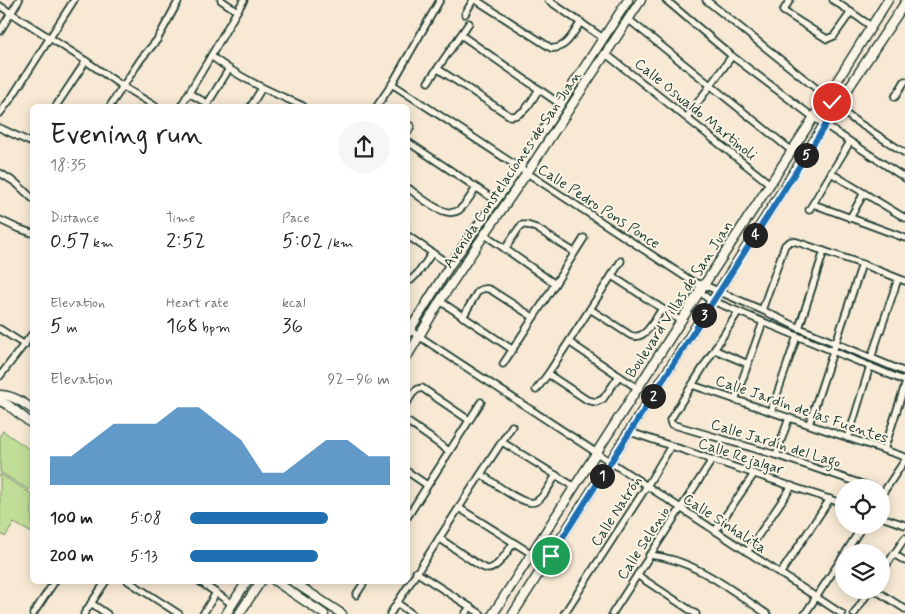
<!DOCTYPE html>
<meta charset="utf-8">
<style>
:root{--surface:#fff;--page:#f6f6f6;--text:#222;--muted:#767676;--accent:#1f6fb2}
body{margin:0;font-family:Mynerve,sans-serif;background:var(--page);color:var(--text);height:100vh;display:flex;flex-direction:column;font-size:19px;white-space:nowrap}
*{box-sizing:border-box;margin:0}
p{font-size:16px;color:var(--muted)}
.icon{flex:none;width:28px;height:28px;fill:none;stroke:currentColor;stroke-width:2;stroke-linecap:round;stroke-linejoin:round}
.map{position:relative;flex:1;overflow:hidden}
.sheet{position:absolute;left:30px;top:104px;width:380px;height:480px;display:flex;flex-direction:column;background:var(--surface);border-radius:8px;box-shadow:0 2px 12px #0003}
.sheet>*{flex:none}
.controls{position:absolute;left:835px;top:479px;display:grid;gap:10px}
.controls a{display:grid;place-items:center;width:55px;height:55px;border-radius:50%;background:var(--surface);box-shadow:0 2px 12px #0003;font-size:25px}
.pin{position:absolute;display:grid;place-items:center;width:42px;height:42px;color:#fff;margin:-21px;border:2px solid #fff;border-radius:50%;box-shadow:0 1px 5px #0007}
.km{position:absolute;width:25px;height:25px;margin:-12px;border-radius:50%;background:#222;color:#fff;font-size:14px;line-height:25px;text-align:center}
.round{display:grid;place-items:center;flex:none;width:52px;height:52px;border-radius:26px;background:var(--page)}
.headline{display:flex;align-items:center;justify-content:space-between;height:85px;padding:0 20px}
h1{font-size:28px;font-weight:600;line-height:38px}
.figures{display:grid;grid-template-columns:repeat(3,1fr);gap:8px;height:85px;padding:5px 20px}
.figures div{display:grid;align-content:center}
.figures b{font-size:21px;font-weight:600}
.figures small{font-size:14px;font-weight:400}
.figures p{font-size:14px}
.chart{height:140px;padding:10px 20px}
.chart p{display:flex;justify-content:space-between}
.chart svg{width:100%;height:90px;margin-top:5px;fill:var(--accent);opacity:.7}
ul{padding:0 20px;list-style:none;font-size:16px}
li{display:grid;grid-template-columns:80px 60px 1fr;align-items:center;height:38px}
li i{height:12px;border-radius:6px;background:var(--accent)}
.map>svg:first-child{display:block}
</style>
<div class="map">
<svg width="905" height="614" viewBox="0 0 905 614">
<rect width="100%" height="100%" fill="#f7e9d4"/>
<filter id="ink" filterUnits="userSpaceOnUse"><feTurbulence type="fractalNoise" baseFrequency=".02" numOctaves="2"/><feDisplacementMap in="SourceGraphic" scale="10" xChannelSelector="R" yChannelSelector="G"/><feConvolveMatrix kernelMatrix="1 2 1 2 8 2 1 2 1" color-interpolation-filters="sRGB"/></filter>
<g filter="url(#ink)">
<!-- grass -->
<g fill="#c0de97" stroke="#708e66">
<path d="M3,431L32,451V484L29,490L0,472V435Z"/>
<path d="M0,474L32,494V533L14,523L5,537L0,533Z"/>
</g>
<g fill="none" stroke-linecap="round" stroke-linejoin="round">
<!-- street casing -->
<g stroke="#1f3d34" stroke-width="9">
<g id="street">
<path d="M221,0L237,11"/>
<path d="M476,0L551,48C566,50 573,33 581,22"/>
<path d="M548,0L603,38"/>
<path d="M666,0L732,56L813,117L905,178"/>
<path d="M706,0L827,97L843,112L854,120L905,153"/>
<path d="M790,0L783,11L827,39L834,36L851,12"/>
<path d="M833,0L871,26"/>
<path d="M0,6L86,61L122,86L155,106"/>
<path d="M465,14L473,0"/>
<path d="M628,19L792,151"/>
<path d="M0,31L19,0"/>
<path d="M461,35L560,104"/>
<path d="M606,54L770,184"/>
<path d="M211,56C241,79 269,91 303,106"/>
<path d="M438,69L510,116C524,117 532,100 539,89"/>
<path d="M428,82L469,23"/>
<path d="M392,84L693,282L704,285L762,310L799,328L905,372"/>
<path d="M189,93L208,104"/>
<path d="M895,97L905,81"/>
<path d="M56,106L86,61"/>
<path d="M110,106L141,59L157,40L179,0"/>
<path d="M181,106L211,56L237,11L244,0"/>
<path d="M206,106L229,69"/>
<path d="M251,106L262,88"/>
<path d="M377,106L392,84L440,0"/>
<path d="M0,113L12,97L74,0"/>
<path d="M687,117L732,56"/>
<path d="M0,128L32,143"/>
<path d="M408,132L411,126"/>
<path d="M408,142L495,200"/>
<path d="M0,173L16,183L32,198"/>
<path d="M831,173L905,218"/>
<path d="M408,188C419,196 446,220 459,210C466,205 471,195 476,188"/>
<path d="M813,204L905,238"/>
<path d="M809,210L850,142"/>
<path d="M850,218L864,193"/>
<path d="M0,220L17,228L32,233"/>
<path d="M484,234L555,284"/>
<path d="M408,236L450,265"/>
<path d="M505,249L519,228L522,225H527L536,228L574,252"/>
<path d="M612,276L681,321"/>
<path d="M408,280H411L419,272L432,253"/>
<path d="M698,289L707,298L713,301L905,381"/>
<path d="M440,301L513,350"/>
<path d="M590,309L630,335C645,342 654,320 662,309"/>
<path d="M762,310L785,245L791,241L797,242L862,264L905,281"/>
<path d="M738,312L670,420L671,424L776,455L874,488"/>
<path d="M463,317L478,291C483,288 486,288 491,290L533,317"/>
<path d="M799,328L824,251"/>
<path d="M0,329L25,345"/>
<path d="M408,329L842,614"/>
<path d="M569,342L637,388"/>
<path d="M715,350L748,364"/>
<path d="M871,358L898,279"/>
<path d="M503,364L543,303L584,238"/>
<path d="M548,374L587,400L596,402L603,399L619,376"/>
<path d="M0,376L32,334"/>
<path d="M692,385L905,457"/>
<path d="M536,390L548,374L621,261"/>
<path d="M735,400L763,322"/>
<path d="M408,401C412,395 414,389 422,388L469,420"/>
<path d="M771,412L797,336"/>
<path d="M408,422L449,451"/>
<path d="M809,424L862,264"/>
<path d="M630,432L844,504"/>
<path d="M848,438L870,366"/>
<path d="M502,442L575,487"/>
<path d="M884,450L905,385"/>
<path d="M776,455L789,418"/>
<path d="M408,472L427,485"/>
<path d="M481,474C492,481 525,509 537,501C545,496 551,483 556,475"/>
<path d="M881,496L905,460"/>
<path d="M459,508L532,554"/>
<path d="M408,516L481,402"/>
<path d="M881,517L905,525"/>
<path d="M715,531L754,474"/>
<path d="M439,538L480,566C483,567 486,569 488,569C498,569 509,549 514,542"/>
<path d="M747,552L792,486"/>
<path d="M846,552L863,525"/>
<path d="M894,554L905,561"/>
<path d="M649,555C694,559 731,590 767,614"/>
<path d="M416,572L481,614"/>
<path d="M881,573L905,538"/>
<path d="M780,574L830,499"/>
<path d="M637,575L696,614"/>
<path d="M128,581L179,614"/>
<path d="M199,581L232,604"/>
<path d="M875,590L905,609"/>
<path d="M356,595L365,581"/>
<path d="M91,603L107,614"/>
<path d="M397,603L412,614"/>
<path d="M33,614L55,581"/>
<path d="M84,614L106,581"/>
<path d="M203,614L216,593"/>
<path d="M390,614L512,426"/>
<path d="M465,614L470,607"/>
<path d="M564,614L647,486L671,446"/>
<path d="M612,614L712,460"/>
<path d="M805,614L844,555"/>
<path d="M854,614L870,590"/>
</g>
</g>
<!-- secondary casing -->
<g stroke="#1f3d34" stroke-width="11">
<g id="secondary">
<path d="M408,333L450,265L519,168L628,0"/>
<path d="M408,355L440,301L476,247L527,173L641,0"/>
<path d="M0,395C12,395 23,402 32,409"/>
<path d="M0,401L8,405L32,424"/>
<path d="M275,581L324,614"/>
<path d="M292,581L342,614"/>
<path d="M226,614L247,581"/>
<path d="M239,614L261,581"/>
<path d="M493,614L700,291L827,97L888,0"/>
<path d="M513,614L824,125L905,3"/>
</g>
</g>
<!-- street -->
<use href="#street" stroke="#fcf5e5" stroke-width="5.5"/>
<!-- secondary -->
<use href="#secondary" stroke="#fcf5e5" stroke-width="8"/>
</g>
</g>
<g fill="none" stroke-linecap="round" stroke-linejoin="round" filter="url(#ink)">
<!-- route casing -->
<g stroke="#fff" stroke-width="10">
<path id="route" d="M551,556L837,107L832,102"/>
</g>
<!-- route -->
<use href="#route" stroke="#1f6fb2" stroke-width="6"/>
</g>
<g text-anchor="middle" stroke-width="4" stroke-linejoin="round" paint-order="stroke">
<!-- street labels -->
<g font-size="15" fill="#1f3d34" stroke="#fcf5e5">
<text transform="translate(696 109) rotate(39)" y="5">Calle Oswaldo Martinoli</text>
<text transform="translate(512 169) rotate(-56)" y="5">Avenida Constelaciones de San Juan</text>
<text transform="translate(599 206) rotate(33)" y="5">Calle Pedro Pons Ponce</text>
<text transform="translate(679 299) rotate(-57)" y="5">Boulevard Villas de San Juan</text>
<text transform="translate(802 409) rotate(19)" y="5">Calle Jardín de las Fuentes</text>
<text transform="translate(776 443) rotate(17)" y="5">Calle Jardín del Lago</text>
<text transform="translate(741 456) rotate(18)" y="5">Calle Rejalgar</text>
<text transform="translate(616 511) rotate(-57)" y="5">Calle Natrón</text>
<text transform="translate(725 523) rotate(33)" y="5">Calle Sinhalita</text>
<text transform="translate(643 543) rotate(-57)" y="5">Calle Selenio</text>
</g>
</g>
</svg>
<div class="controls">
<a><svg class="icon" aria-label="locate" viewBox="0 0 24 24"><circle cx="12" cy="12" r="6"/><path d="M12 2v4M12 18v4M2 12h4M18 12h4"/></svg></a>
<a><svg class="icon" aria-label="layers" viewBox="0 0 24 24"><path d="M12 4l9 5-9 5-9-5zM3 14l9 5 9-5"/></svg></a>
</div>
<div class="pin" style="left:551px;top:556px;background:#1e9e55"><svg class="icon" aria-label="arrive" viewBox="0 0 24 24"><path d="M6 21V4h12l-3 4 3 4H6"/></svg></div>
<div class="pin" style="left:832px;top:102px;background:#d93025"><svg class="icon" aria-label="check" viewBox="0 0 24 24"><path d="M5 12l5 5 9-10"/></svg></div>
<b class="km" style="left:602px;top:476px">1</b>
<b class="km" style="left:653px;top:396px">2</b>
<b class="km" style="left:704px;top:315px">3</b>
<b class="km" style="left:755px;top:235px">4</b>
<b class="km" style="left:806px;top:155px">5</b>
<section class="sheet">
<div class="headline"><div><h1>Evening run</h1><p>18:35</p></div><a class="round"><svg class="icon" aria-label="share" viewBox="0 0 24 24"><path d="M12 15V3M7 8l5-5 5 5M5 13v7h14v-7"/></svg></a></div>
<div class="figures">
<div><p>Distance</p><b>0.57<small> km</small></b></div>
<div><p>Time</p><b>2:52</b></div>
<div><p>Pace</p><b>5:02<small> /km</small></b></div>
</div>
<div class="figures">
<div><p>Elevation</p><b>5<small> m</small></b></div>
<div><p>Heart rate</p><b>168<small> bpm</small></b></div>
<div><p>kcal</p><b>36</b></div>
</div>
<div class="chart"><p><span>Elevation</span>92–96 m</p>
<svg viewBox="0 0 160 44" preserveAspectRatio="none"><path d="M0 44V30L10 30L20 22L30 14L40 14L50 14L60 6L70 6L80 14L90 22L100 38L110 38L120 30L130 22L140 22L150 30L160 30V44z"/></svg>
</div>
<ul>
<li><b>100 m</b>5:08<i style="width:69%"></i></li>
<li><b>200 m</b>5:13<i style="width:64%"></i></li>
</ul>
</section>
</div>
